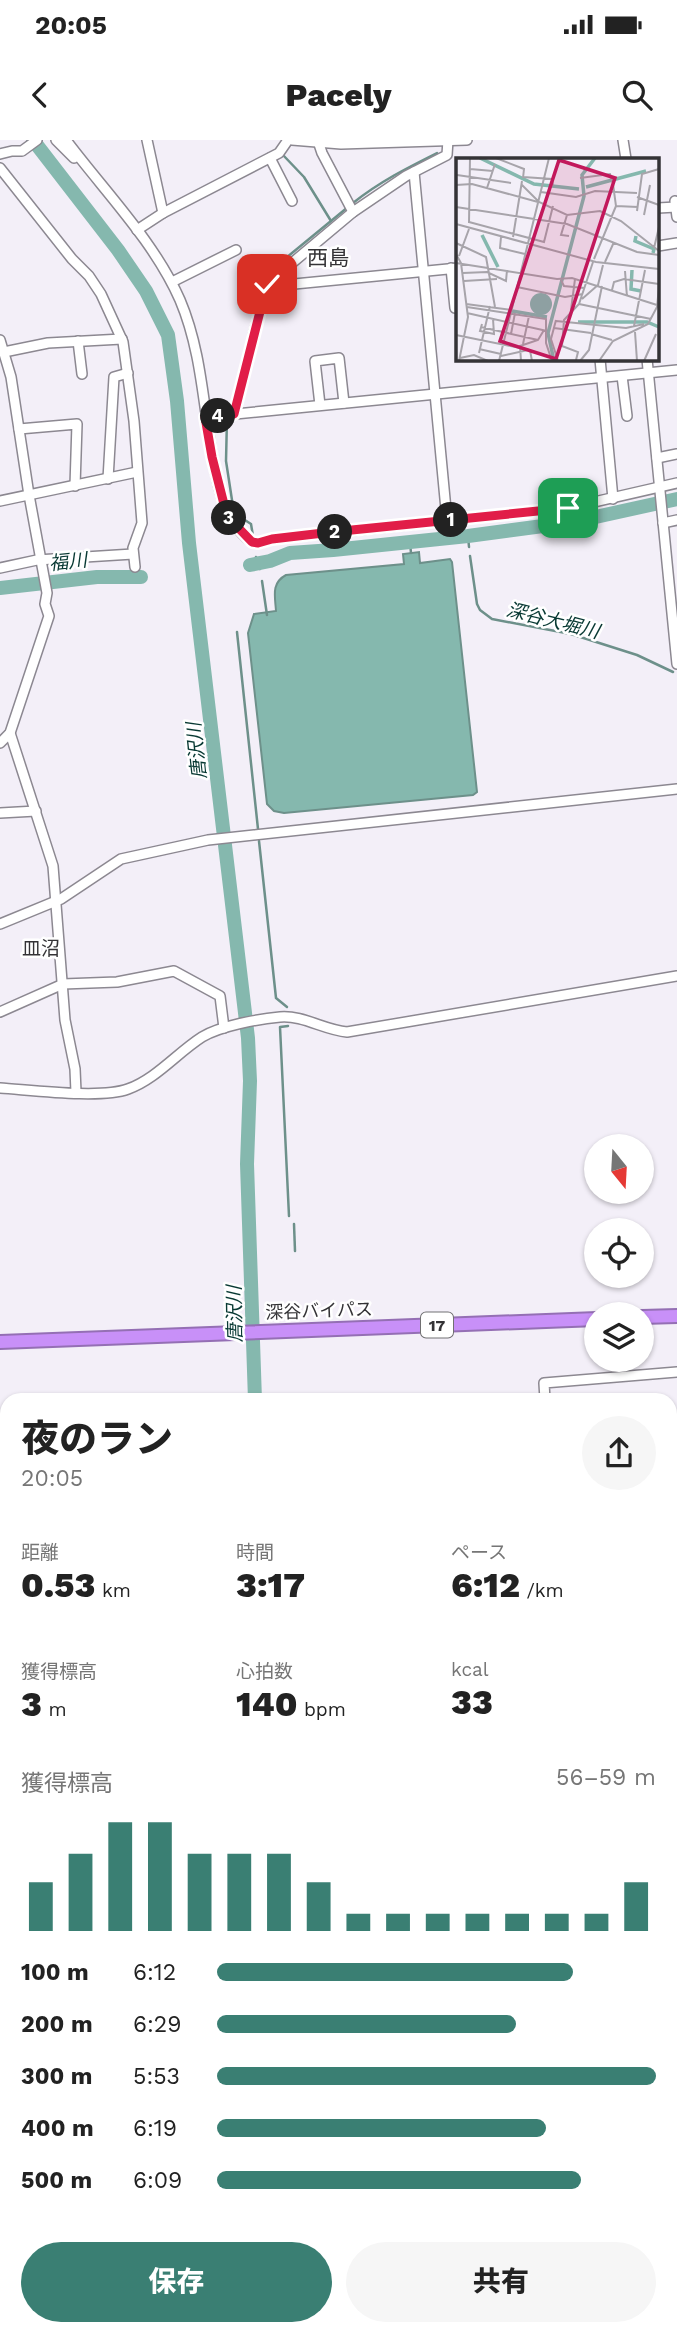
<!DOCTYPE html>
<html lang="ja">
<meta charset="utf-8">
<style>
:root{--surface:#fff;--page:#f6f6f6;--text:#222;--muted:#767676;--accent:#3a7f73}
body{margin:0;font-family:"Work Sans","Noto Sans JP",sans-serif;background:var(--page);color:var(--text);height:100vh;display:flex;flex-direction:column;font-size:26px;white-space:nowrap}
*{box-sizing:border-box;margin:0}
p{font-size:23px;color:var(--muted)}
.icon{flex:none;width:38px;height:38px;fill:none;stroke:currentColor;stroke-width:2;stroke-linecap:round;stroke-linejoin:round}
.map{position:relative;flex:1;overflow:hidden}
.sheet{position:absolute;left:0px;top:1253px;width:677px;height:943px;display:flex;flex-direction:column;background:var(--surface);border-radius:21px 21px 0 0;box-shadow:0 2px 5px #0004}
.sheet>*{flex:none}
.needle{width:46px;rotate:162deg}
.controls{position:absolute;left:584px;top:994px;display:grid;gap:14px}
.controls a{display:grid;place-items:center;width:70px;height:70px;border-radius:50%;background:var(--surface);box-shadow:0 2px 5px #0004;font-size:35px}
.pin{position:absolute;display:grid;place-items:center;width:60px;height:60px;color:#fff;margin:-30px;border-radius:14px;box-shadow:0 4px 10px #0006}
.km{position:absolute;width:35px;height:35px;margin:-18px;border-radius:50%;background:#222;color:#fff;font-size:19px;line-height:35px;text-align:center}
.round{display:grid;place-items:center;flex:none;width:74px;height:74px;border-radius:37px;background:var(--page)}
.summary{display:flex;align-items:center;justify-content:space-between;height:119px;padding:0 21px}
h1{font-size:38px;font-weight:800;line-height:52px}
.figures{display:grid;grid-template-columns:repeat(3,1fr);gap:10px;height:119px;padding:7px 21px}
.figures div{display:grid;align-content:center}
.figures b{font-size:35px;font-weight:800}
.figures small{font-size:19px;font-weight:400}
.figures p{font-size:19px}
.chart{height:196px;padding:14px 21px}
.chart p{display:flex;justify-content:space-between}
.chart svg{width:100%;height:126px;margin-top:7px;stroke:var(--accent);stroke-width:6}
.cta{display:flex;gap:14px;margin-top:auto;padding:14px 21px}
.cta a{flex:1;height:80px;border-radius:42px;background:var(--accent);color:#fff;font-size:28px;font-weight:800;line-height:80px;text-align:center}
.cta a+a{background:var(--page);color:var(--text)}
ul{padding:0 21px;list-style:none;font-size:23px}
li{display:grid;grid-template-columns:112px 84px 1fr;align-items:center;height:52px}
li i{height:18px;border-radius:9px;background:var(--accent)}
.status{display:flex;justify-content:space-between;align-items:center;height:49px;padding:0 35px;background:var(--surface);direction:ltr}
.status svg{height:19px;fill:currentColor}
header{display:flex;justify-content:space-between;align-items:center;height:91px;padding:0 21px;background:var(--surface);font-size:32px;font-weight:800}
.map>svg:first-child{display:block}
</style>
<div class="status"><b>20:05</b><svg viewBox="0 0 49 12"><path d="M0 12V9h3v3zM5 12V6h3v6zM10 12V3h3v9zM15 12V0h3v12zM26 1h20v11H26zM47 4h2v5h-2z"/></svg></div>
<header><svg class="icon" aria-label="back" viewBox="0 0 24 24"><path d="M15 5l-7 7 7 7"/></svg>Pacely<svg class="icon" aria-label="search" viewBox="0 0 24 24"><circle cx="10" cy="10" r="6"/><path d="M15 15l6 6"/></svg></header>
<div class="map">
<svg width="677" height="2196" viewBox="0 0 677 2196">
<rect width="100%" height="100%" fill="#f3eff8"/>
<!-- water -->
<path fill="#85b8ae" stroke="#6d908a" stroke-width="2" d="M419,412L420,423L450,419L452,422L477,652L473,655L284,673L274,671L267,664L248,493L254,474L276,471C275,456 271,443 286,435L404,424L403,414Z"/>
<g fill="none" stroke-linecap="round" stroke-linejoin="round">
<!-- stream -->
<g stroke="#6d908a" stroke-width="2.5">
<path d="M283,15L304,37L331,81"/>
<path d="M353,63C379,42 407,28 437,13"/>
<path d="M249,193L264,136L348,67"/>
<path d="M227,278L226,321L234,373L251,384L253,396"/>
<path d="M468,396L469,407"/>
<path d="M410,403L411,413"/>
<path d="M470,416L477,464L480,470L492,479L571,494L637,515L673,532"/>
<path d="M256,417L260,429"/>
<path d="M262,441L267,475"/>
<path d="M237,492L258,689"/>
<path d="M259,701L276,858L287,867"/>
<path d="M288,886L280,887L289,1076"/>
<path d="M294,1084L295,1111"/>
<path d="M0,1440L7,1443"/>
<path d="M670,1666H677"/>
</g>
<!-- river -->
<g stroke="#85b8ae" stroke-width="14">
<path d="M33,0L118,110L146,151L168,195L177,261L189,403L248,898L250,941L247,1024L255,1260"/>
<path d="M250,425L270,421L290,413L333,410L468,396L573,382L677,359"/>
<path d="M0,448L97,437H141"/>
<path d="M670,1875L677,1874"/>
<path d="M0,2192L7,2187"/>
<path d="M362,2196L364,2189"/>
</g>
<!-- minor casing -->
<g stroke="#8c8891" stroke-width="12">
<g id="minor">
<path d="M56,0L74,18"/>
<path d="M66,0C105,52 154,101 180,160C209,228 202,305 227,374C229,380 246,399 252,402C258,405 266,401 272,399L568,368L677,343"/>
<path d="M147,0L163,73"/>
<path d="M292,0L341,4L467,0"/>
<path d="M623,0L626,19"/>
<path d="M318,1L322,13L353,72"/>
<path d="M0,14L12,11H22L37,0"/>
<path d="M270,18L292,61"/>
<path d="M0,28L72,119L89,136L101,154L123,202L134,281L142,383L133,408L135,427"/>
<path d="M414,32L447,380"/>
<path d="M675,61L677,77"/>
<path d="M658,68L676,67"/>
<path d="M137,90L163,73L279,13L288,0"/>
<path d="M658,106L677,103"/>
<path d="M451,128L455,168"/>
<path d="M172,142L236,110"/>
<path d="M267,144L274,146L458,128"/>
<path d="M0,200L11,237L29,355L47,453L45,464L49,476L10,593L0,603"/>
<path d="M78,201L82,234"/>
<path d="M4,212L48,203L122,199"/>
<path d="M600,219L613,359"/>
<path d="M647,219L677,524"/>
<path d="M622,236L627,276"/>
<path d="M320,265L315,221L339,218L344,263"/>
<path d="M234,274L267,144L353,72L406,36L447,15L448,0"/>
<path d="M205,277L677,230"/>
<path d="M19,289L77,284L75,346"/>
<path d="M657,318L677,314"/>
<path d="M108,339L114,237L128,233"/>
<path d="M0,361L137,332"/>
<path d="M663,383L677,380"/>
<path d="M0,428L37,420L133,414"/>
<path d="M10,593L53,726L65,880L75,929L76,952"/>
<path d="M0,673L36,671"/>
<path d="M0,784L61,759L121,719L208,700L677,649"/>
<path d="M0,872L63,844L117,842L174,831L220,856L224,888"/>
<path d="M0,948C31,950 101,959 128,949C156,939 177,913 202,897C220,886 258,879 280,877C303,875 324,890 347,892L677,836"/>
<path d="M545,1260L544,1243L677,1232"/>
<path d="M670,1488L677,1487"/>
<path d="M0,1518L7,1519"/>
<path d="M670,1674H677"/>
<path d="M0,1778L7,1779"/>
<path d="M670,1789H677"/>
<path d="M670,1927L677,1942"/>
<path d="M0,2038L7,2036"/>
<path d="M0,2137L7,2146"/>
<path d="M54,2189L57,2196"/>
<path d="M116,2196L128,2189"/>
</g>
</g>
<!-- highway casing -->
<g stroke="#946fb4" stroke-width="16">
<g id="highway">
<path d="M642,1177L677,1176"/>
<path d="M0,1202L597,1179"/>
</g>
</g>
<!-- minor -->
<use href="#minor" stroke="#fff" stroke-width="9"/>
<!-- highway -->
<use href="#highway" stroke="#c890f8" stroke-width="12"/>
</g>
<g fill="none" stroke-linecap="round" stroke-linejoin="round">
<!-- route casing -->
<g stroke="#fff" stroke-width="14">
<path id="route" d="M267,144L234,274L205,277L212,317L227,376L252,402L258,403L272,399L332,392L568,368"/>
</g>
<!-- route -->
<use href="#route" stroke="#e11d48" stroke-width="9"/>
</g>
<g text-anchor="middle" stroke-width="5" stroke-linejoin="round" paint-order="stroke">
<!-- shield labels -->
<rect fill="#fff" stroke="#717072" stroke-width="2" x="421" y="1172.5" width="32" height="25" rx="5"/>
<g font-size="16" font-weight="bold" fill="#343336">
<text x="437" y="1191">17</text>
</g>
<!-- street labels -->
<g font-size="18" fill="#343336" stroke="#fff">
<text transform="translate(319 1171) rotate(-2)" y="6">深谷バイパス</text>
</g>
<!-- water labels -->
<g font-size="19" font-style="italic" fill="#083933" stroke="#fff">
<text transform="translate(68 421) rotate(-6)" y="7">福川</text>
<text transform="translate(553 480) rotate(14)" y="7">深谷大堀川</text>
<text transform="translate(196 611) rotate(-96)" y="7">唐沢川</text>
<text transform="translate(234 1174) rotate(-91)" y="7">唐沢川</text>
</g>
<!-- neighbourhood labels -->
<g font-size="19" fill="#343336" stroke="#fff">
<text x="41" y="815">皿沼</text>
</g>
<!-- quarter labels -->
<g font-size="21" fill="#343336" stroke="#fff">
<text x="328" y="125">西島</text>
</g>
</g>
<!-- overview -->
<g transform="translate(456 18)">
<rect width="203" height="203" fill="#f3eff8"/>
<path d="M74 146a11 11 0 1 1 22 0a11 11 0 1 1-22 0Z" fill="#85b8ae"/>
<path fill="none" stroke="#85b8ae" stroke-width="3.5" d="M24,0L78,26L123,31M130,29L190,13M26,77L42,109M180,78L179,83L198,91L197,95M176,112L175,131L185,133M56,153L91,159M122,164H191L203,169M98,203L92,175L128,38L126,17L139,0"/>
<path fill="none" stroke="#a7a4aa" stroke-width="2" d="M40,0L68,11L67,20M14,11L37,13M1,17L55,25M67,19L96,21L97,28M124,20L154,16L157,26L160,48L138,101M65,26L83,44L111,57L144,53L165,63L203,93M0,27L16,26L82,44M31,30L39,6M85,34L120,39L139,33L181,35M181,39L203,47M160,48L182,49M0,49L111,66L181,94L203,97M181,53L186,16L203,11M111,57L105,77L113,78M188,57L194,27M13,64L88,84L97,48M13,65L14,0M0,66L140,104L203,111M45,79L44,90L69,96M57,79L66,23M0,85L30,99L39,149M198,90L203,69M0,96L5,105L12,159L3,203M3,98L13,71M149,104L158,84M0,105L101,121L116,120L201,147M169,113L171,139M7,115L31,114L50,123L51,112M105,122L108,128L128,130M8,123L41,121M61,129L109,139L127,136M156,132L158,124L168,121L203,126M126,141L142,127L147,107M10,146L56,152M123,146L195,161M11,149L90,161V185L96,203M115,152L119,121M11,155L91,173M100,162L95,181L102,203M100,163L170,170L188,166M26,166L24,173L38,176L37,161M178,168L189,112M25,169L82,182M98,170L135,175M179,174L181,203M55,176L59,155M135,176L156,182M0,177L74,192L76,203M67,186L73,158M23,191L45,196M23,195L34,148M45,198L72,192M4,200L18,197L32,203M120,202L122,194L106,188L108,162L123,146L137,104M43,203L93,0M65,203L64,188L82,182L88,172M124,203L133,192L146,128M143,203L157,183L192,166L201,149L203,129M188,203L200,176"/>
<path fill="#c2185b" fill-opacity="0.15" stroke="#c2185b" stroke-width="3.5" d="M103,2L159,20L100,201L44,183Z"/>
<rect width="203" height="203" fill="none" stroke="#343336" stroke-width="3.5"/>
</g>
</svg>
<div class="controls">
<a><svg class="needle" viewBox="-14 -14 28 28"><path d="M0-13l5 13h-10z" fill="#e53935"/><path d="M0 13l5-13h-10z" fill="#767676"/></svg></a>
<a><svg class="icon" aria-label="locate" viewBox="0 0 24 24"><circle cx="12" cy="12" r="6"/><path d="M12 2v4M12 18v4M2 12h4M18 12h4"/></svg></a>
<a><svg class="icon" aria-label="layers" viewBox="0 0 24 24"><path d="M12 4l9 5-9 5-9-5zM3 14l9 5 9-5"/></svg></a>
</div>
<div class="pin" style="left:568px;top:368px;background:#1e9e55"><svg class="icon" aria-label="arrive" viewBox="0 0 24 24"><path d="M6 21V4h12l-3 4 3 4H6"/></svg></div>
<div class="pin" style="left:267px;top:144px;background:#d93025"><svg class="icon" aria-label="check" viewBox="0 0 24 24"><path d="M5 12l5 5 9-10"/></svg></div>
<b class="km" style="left:451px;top:380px">1</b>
<b class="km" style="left:335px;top:392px">2</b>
<b class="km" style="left:229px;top:378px">3</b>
<b class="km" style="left:218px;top:276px">4</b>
<section class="sheet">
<div class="summary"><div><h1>夜のラン</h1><p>20:05</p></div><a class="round"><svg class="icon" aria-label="share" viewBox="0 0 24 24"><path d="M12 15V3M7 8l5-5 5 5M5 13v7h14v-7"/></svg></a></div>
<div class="figures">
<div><p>距離</p><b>0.53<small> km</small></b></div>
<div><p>時間</p><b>3:17</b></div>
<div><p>ペース</p><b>6:12<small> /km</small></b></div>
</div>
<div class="figures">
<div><p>獲得標高</p><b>3<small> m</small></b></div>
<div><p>心拍数</p><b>140<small> bpm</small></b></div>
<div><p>kcal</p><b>33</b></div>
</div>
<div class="chart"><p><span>獲得標高</span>56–59 m</p>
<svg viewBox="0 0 160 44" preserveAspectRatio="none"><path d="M5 44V27M15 44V17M25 44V6M35 44V6M45 44V17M55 44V17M65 44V17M75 44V27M85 44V38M95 44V38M105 44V38M115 44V38M125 44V38M135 44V38M145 44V38M155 44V27"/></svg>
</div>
<ul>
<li><b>100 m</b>6:12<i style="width:81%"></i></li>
<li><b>200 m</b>6:29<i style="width:68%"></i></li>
<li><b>300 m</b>5:53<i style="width:100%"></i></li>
<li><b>400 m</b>6:19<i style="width:75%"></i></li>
<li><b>500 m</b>6:09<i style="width:83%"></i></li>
</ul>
<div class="cta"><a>保存</a><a>共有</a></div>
</section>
</div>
